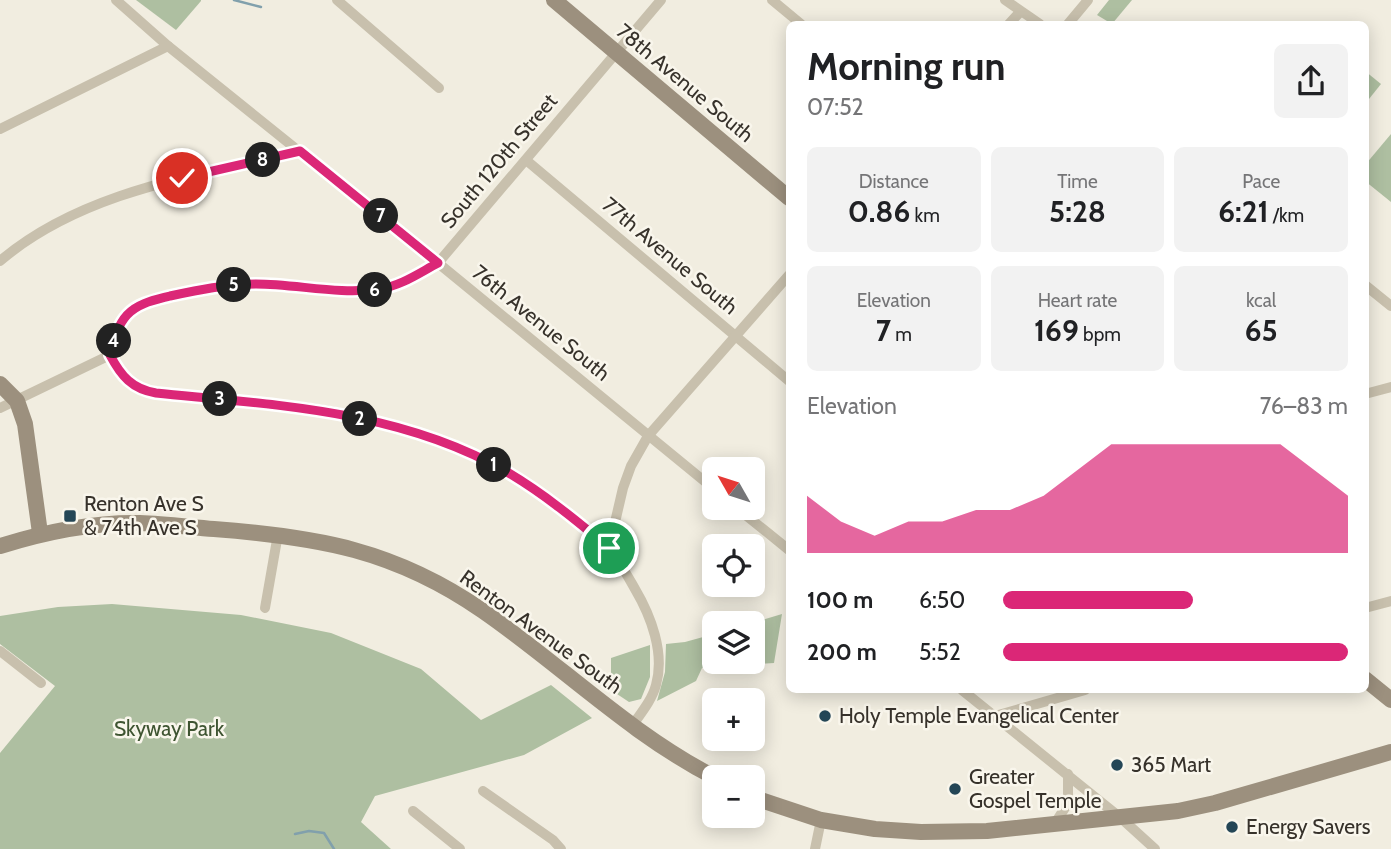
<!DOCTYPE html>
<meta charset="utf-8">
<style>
:root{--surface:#fff;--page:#f2f2f2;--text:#202124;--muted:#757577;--accent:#db2777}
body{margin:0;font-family:Cabin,sans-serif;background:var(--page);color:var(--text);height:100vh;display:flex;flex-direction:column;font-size:26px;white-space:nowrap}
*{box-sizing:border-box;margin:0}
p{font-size:23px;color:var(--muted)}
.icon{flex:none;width:38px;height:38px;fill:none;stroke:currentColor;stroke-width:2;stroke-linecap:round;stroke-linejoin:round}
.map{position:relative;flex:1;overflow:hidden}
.panel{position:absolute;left:786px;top:21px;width:583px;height:672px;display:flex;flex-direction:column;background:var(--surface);border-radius:10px;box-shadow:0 4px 18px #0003}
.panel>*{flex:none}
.needle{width:46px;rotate:309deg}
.tools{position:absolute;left:702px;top:457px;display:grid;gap:14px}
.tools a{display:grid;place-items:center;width:63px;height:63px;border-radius:10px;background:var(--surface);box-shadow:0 4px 18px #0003;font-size:35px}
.pin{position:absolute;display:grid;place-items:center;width:60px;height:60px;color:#fff;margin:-30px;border:4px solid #fff;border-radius:50%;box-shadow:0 2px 7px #0007}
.km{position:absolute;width:35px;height:35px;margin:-18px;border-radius:50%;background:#222;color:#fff;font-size:19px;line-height:35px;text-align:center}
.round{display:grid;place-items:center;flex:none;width:74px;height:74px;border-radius:10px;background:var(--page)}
.summary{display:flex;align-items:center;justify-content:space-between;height:119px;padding:0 21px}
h1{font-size:38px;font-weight:700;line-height:52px}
.stats{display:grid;grid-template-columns:repeat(3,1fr);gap:10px;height:119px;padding:7px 21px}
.stats div{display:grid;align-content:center;border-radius:10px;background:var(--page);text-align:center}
.stats b{font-size:30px;font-weight:700}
.stats small{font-size:19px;font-weight:400}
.stats p{font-size:19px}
.chart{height:196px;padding:14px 21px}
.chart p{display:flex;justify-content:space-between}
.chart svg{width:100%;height:126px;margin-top:7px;fill:var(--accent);opacity:.7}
ul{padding:0 21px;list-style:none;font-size:23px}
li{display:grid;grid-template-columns:112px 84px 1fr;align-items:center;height:52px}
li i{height:18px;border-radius:9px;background:var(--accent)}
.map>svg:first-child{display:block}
</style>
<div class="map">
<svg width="1391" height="849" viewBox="0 0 1391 849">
<rect width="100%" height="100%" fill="#f1ede0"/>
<!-- green -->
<g fill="#aebfa1">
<path d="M136,0H201V1L176,30Z"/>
<path d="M1109,0H1132L1112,24L1097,15Z"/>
<path d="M1365,71L1381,84L1365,104Z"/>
<path d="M1391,134V202L1365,181V165Z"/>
<path d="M112,604L241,615L331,633L421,669L481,720L551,685L592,718L524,755L375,796L361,822L391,849H0V753L55,686L0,644V616L58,607Z"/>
<path d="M782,614L774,663L702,668L696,681L657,701L665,672L666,644L685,642L714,634V662H752V623Z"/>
<path d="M650,645V677L641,699L629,702L611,690V658Z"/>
<path d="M591,663L604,673L601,686L580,669Z"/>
</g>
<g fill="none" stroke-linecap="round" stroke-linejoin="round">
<!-- stream -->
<g stroke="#81a0ac" stroke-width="2.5">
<path d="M234,0L261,7"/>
<path d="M295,834L309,831L324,833L334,849"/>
</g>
<!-- street -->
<g stroke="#c8c0ad" stroke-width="10">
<path d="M116,0L168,46L438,263L714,489"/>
<path d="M337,0L439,88"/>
<path d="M772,0L801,24"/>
<path d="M1005,0L1040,24"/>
<path d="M1009,24L1020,12"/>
<path d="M1068,24L1088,0"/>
<path d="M0,129L168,46"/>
<path d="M526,160L789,381"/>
<path d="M0,261C82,191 198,175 300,151"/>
<path d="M1365,285L1391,306"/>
<path d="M110,355C119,371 126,382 143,391C200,401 259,400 317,409C408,423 496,458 569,514C582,525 598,536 609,549C619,560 627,575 635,589C651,616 665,653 656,685C652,700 641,713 632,726"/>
<path d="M1365,394L1391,387"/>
<path d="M0,408L110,355C114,341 117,326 127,315C138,303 155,300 170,296C198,290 227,284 256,284C297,284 338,295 379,289C401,286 419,273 438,263L661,0"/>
<path d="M737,508L789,550"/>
<path d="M609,548L623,488L631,466L648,436L789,275"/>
<path d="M265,608L278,534"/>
<path d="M1365,608L1391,601"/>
<path d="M0,651L41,683"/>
<path d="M962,690L1122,819L1155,849"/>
<path d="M995,716L1085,690"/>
<path d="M483,791L553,840L561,849"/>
<path d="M413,811L460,849"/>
<path d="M1054,825L1068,803V774"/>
<path d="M815,849L821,820"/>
</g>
<!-- secondary -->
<g stroke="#9c907e" stroke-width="16">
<path d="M554,0L789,198"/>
<path d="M0,384L17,401L25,424L40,533"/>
<path d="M0,546C45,532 93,522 140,523C165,524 189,527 214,529C318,537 395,550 483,611C561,665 629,733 714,777"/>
<path d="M1365,679L1391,700"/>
<path d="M752,797L821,820L875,829L921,832L987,831L1178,811L1215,803L1391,752"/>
</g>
</g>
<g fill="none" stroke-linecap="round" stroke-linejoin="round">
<!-- route casing -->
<g stroke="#fff" stroke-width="14">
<path id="route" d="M182,178L300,151L438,263C419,273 401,286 379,289C338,295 297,284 256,284C227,284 198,290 170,296C155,300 138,303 127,315C117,326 114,341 110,355C121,376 132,389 156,393C275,405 400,410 507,472C544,494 576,520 609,548"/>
</g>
<!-- route -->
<use href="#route" stroke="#db2777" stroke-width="9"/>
</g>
<!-- markers -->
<g fill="#244656" stroke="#f9f6ec" stroke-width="2.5">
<rect x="63" y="509" width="14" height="14" rx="3.5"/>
<circle cx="825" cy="716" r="7"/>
<circle cx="1117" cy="765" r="7"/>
<circle cx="955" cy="789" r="7"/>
<circle cx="1232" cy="827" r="7"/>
</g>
<g text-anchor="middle" stroke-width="5" stroke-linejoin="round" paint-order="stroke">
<!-- street labels -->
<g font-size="21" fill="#37322b" stroke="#f9f6ec">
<text transform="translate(685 83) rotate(40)" y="7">78th Avenue South</text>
<text transform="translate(499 161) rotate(-50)" y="7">South 120th Street</text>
<text transform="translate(670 256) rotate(40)" y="7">77th Avenue South</text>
<text transform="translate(541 323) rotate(39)" y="7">76th Avenue South</text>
<text transform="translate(541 632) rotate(36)" y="7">Renton Avenue South</text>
</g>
<!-- poi labels -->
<g font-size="21" fill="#37322b" stroke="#f9f6ec" text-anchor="start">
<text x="84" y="511">Renton Ave S<tspan x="84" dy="24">&amp; 74th Ave S</tspan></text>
<text x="839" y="723">Holy Temple Evangelical Center</text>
<text x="1131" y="772">365 Mart</text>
<text x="969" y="784">Greater<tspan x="969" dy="24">Gospel Temple</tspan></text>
<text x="1246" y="834">Energy Savers</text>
</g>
<!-- park labels -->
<g font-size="21" fill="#3e5431" stroke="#f9f6ec">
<text x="169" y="736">Skyway Park</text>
</g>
</g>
</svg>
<div class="tools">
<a><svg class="needle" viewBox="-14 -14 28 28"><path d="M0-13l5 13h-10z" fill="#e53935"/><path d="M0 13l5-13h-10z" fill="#757577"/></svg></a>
<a><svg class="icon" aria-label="locate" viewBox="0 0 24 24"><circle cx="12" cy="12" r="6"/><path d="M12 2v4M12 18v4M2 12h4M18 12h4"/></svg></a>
<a><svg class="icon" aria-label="layers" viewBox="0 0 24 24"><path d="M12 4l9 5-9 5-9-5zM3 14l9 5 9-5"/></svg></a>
<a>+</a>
<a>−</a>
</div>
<div class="pin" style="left:609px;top:548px;background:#1e9e55"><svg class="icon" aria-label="arrive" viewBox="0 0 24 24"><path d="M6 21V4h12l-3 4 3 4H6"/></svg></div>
<div class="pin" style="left:182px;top:178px;background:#d93025"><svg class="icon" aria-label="check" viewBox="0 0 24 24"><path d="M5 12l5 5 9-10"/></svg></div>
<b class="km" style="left:494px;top:465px">1</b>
<b class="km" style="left:360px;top:419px">2</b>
<b class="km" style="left:220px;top:399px">3</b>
<b class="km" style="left:114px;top:341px">4</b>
<b class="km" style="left:234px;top:285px">5</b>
<b class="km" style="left:375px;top:290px">6</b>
<b class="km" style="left:381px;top:216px">7</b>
<b class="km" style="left:263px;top:160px">8</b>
<section class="panel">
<div class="summary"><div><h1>Morning run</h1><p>07:52</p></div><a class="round"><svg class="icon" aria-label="share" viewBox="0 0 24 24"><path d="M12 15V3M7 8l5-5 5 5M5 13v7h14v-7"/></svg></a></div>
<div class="stats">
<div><p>Distance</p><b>0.86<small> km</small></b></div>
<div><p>Time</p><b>5:28</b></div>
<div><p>Pace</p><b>6:21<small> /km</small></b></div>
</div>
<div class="stats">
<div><p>Elevation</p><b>7<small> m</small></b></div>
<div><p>Heart rate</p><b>169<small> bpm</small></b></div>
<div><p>kcal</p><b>65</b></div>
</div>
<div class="chart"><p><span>Elevation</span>76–83 m</p>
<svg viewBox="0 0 160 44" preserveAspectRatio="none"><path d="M0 44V24L10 33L20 38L30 33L40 33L50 29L60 29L70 24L80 15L90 6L100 6L110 6L120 6L130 6L140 6L150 15L160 24V44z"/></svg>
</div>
<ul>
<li><b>100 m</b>6:50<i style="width:55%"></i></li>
<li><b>200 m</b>5:52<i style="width:100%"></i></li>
</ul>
</section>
</div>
